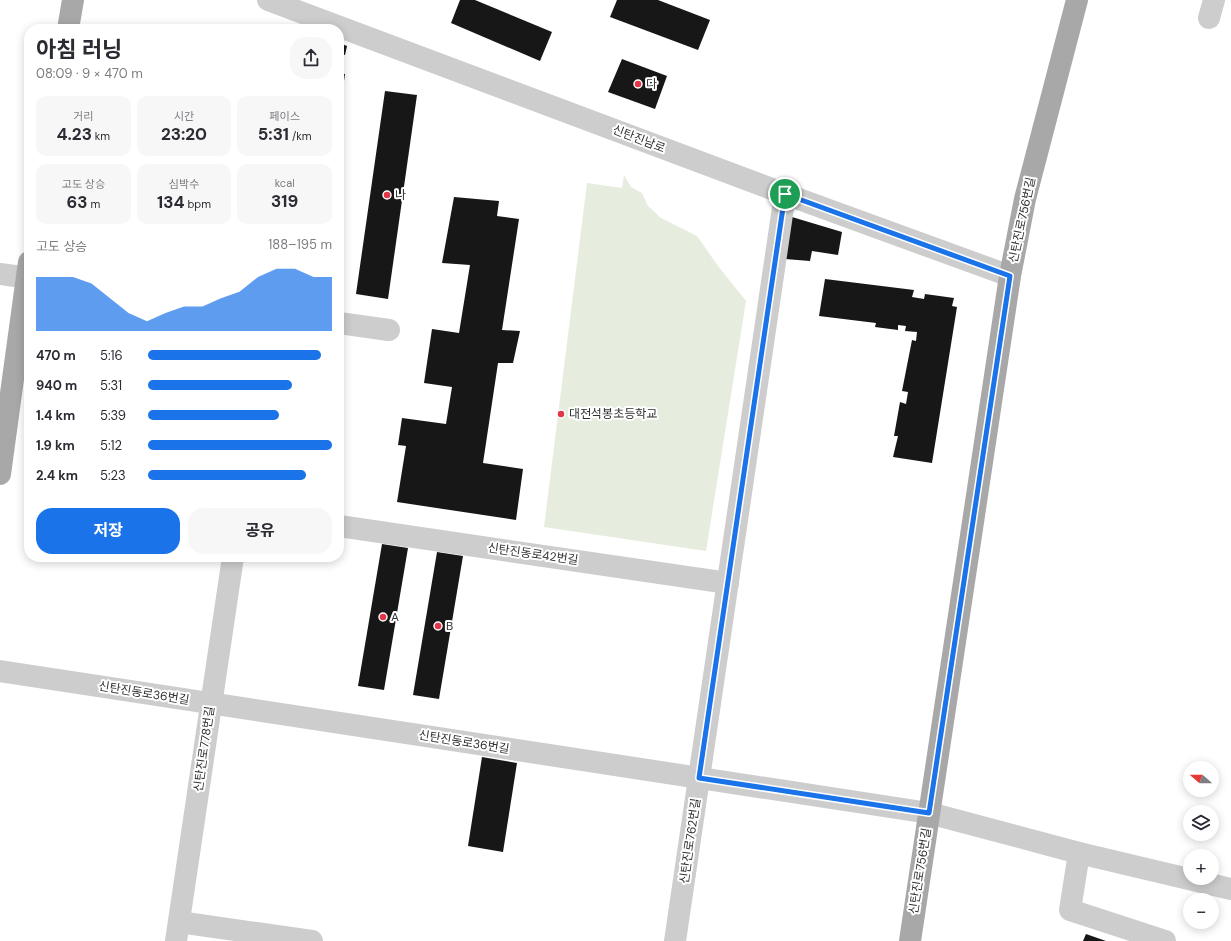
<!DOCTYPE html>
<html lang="ko">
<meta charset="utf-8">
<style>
:root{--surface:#fff;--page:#f7f7f7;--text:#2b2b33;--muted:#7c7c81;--accent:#1a73e8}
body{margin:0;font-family:"DM Sans","Noto Sans KR",sans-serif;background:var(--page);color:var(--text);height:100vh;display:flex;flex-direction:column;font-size:15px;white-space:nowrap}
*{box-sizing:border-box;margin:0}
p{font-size:13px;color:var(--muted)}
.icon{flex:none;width:22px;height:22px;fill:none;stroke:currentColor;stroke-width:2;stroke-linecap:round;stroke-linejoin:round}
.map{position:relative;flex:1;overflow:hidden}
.drawer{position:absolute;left:24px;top:24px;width:320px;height:538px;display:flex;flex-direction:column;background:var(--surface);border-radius:16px;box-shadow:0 2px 10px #0003}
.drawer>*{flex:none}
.needle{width:26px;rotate:290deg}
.tools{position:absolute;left:1183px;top:761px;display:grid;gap:8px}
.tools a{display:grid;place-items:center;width:36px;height:36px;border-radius:50%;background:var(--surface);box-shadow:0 2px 10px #0003;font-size:20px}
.pin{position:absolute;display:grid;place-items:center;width:34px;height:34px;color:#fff;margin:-17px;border:2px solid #fff;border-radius:50%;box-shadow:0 1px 4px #0007}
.round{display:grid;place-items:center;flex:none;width:42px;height:42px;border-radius:16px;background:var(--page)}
.head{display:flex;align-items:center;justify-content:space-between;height:68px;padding:0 12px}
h1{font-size:22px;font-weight:700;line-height:30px}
.figures{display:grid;grid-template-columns:repeat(3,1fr);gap:6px;height:68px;padding:4px 12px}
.figures div{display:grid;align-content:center;border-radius:10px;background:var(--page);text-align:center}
.figures b{font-size:17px;font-weight:700}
.figures small{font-size:11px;font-weight:400}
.figures p{font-size:11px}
.chart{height:112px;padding:8px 12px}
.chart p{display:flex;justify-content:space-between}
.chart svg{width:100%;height:72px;margin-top:4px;fill:var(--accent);opacity:.7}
.action{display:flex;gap:8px;margin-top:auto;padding:8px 12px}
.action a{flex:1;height:46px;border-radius:16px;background:var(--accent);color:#fff;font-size:16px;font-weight:700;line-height:46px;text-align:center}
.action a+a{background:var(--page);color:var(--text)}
ul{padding:0 12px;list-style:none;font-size:13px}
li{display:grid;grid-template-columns:64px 48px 1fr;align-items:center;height:30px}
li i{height:10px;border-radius:5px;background:var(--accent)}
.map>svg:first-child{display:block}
</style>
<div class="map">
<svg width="1231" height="941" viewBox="0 0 1231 941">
<rect width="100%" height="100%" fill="#fff"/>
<!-- green -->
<path fill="#e6ecde" d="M624,175L631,187L642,193L648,206L661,218L697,236L718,266L746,301L706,551L544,527L587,183L622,188Z"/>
<!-- building -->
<g fill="#171717">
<path d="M460,0H475L552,32L540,61L451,23Z"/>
<path d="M617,0H658L710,20L698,50L610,17Z"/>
<path d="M339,43L347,46L345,55L339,54Z"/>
<path d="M622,59L667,76L655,109L608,92Z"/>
<path d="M339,73L345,74L340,109H339Z"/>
<path d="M385,91L417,95L388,299L356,294Z"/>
<path d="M454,197L499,201L497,216L519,219L502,330L520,331L513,363H498L483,463L523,469L516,520L397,502L406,446L398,445L402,418L446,424L452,387L424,383L432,329L459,333L470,265L442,263Z"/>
<path d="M792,217L842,232L838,255L812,251L810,261L785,259Z"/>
<path d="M825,279L914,290L912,297L924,299L925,294L954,298L952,306L957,307L932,463L893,457L898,436H894L900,402L906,404L908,392L902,391L912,340L916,341L917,332L905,331L906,326L898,325V330L875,327L876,323L819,316Z"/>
<path d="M382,544L408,548L384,690L358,686Z"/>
<path d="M437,552L463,556L439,699L413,695Z"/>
<path d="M482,757L517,763L503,852L468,846Z"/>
<path d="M1086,934L1106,941H1083Z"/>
</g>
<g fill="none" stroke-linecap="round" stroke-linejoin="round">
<!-- minor -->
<g stroke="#cdcdcd" stroke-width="22">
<path d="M268,0L785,194L1010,276"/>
<path d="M1209,18L1214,0"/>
<path d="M0,274L29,278"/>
<path d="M339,323L389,330"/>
<path d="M339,526L728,583"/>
<path d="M0,671L929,813L1079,853L1231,889"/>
<path d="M1079,853L1070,910L1165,941"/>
<path d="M179,922L312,941"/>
<path d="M176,941L233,557"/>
<path d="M675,941L785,194"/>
</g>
<!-- major -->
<g stroke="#a8a8a8" stroke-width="22">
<path d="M68,29L73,0"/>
<path d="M0,474L29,262"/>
<path d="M910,941L1010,276L1025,199L1077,0"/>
</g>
</g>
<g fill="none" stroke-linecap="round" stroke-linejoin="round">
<!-- route casing -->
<g stroke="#fff" stroke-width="8">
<path id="route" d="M785,194L1010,276L929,813L699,778Z"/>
</g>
<!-- route -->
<use href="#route" stroke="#1a73e8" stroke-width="5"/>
</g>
<!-- markers -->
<g fill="#e23647" stroke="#fff" stroke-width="1.5">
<circle cx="638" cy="84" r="4"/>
<circle cx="387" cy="195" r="4"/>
<circle cx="561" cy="414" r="4"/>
<circle cx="383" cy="617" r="4"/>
<circle cx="438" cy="626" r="4"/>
</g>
<g text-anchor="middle" stroke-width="4" stroke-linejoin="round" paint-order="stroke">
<!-- poi labels -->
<g font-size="12" fill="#303030" stroke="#fff" text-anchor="start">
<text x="646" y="88">다</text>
<text x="395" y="199">나</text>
<text x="569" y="418">대전석봉초등학교</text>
<text x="391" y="621">A</text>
<text x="446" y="630">B</text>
</g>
<!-- street labels -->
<g font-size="12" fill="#303030" stroke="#fff">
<text transform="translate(639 139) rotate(21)" y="4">신탄진남로</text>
<text transform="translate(1022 220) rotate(-78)" y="4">신탄진로756번길</text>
<text transform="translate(533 554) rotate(8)" y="4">신탄진동로42번길</text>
<text transform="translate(144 693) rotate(9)" y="4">신탄진동로36번길</text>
<text transform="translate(464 742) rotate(9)" y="4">신탄진동로36번길</text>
<text transform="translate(204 749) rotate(-82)" y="4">신탄진로778번길</text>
<text transform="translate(690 841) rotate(-82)" y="4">신탄진로762번길</text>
<text transform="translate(920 871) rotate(-81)" y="4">신탄진로756번길</text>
</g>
</g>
</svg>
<div class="tools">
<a><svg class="needle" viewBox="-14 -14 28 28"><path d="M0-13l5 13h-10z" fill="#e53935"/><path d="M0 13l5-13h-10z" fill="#7c7c81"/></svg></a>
<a><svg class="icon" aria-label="layers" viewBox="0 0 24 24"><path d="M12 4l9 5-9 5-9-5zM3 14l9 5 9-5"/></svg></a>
<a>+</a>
<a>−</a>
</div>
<div class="pin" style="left:785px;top:194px;background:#1e9e55"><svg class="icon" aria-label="arrive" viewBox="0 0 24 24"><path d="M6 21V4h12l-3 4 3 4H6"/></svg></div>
<section class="drawer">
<div class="head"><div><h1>아침 러닝</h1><p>08:09 · 9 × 470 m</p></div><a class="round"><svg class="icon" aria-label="share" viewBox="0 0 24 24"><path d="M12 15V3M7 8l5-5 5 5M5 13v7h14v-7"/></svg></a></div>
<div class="figures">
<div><p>거리</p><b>4.23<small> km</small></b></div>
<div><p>시간</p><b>23:20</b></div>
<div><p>페이스</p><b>5:31<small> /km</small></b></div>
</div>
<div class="figures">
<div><p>고도 상승</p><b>63<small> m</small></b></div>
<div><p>심박수</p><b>134<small> bpm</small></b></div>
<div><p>kcal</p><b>319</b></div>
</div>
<div class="chart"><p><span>고도 상승</span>188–195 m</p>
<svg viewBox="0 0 160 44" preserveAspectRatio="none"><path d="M0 44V11L10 11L20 11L30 15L40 24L50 33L60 38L70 33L80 29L90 29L100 24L110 20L120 11L130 6L140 6L150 11L160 11V44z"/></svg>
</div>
<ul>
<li><b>470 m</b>5:16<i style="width:94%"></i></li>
<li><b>940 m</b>5:31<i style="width:78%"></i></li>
<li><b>1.4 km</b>5:39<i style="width:71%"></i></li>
<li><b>1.9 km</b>5:12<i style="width:100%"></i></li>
<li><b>2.4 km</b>5:23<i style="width:86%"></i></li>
</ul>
<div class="action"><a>저장</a><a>공유</a></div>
</section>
</div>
